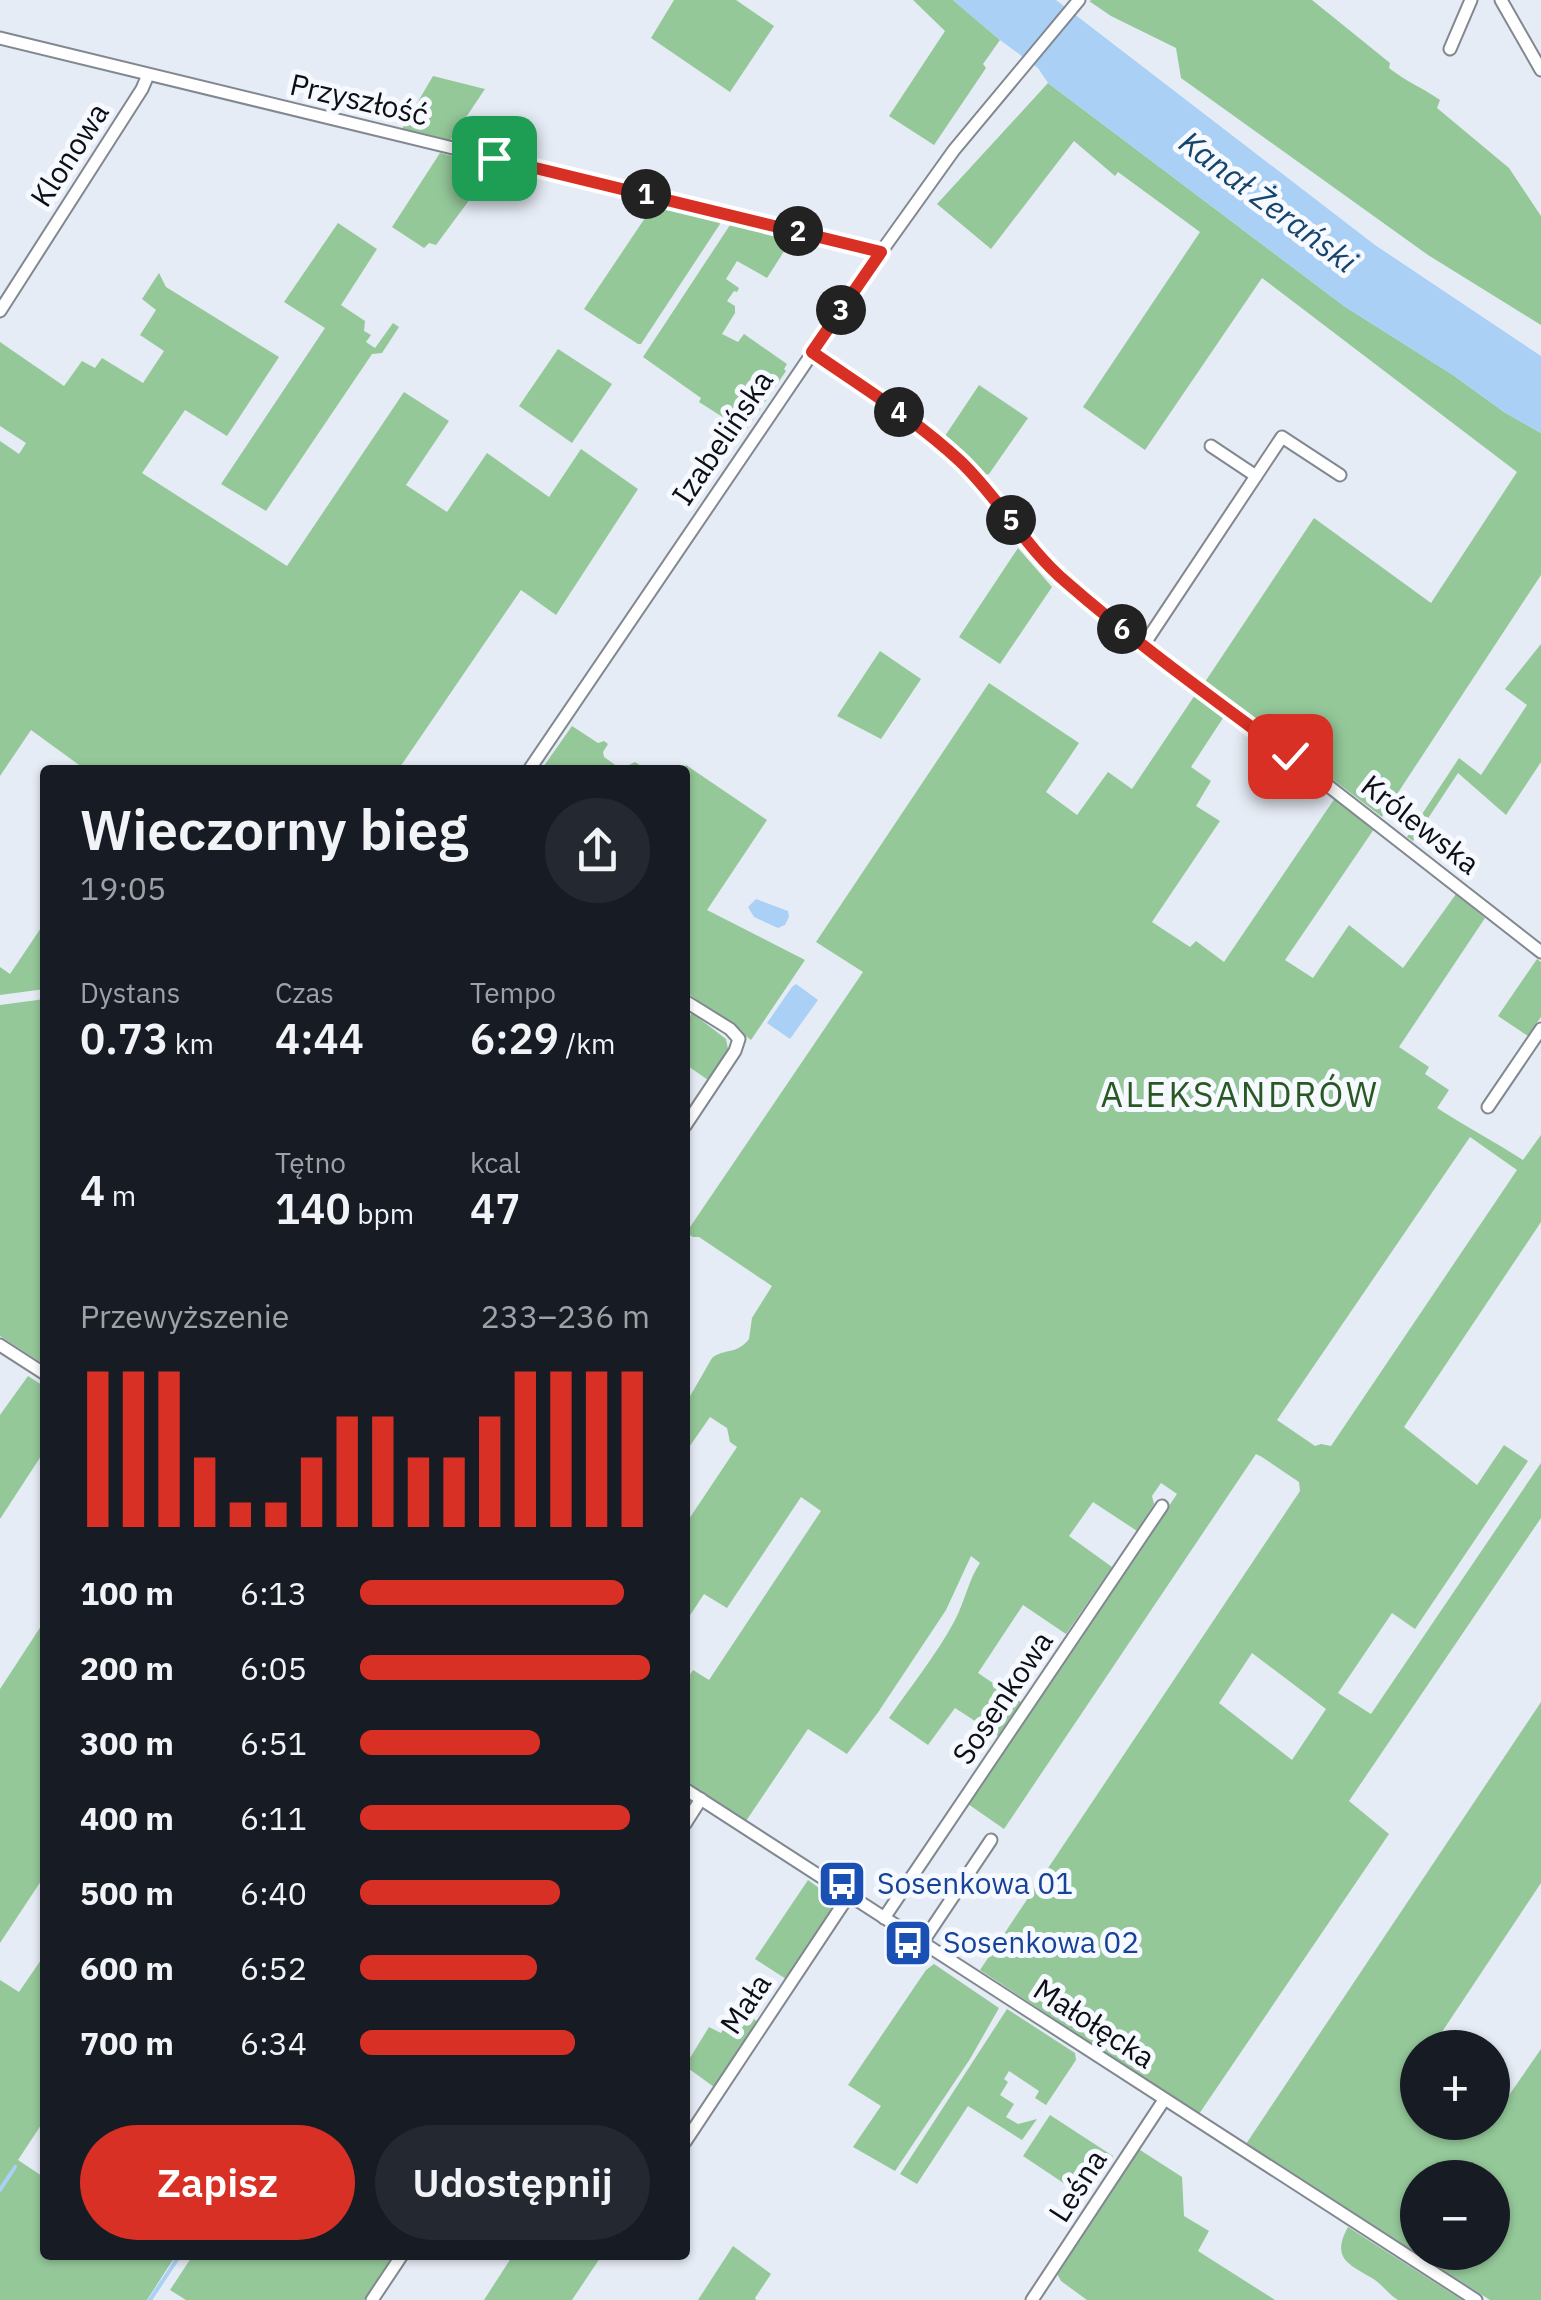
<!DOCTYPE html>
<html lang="pl">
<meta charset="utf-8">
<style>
:root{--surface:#171b24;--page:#242831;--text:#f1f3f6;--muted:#9ea1a6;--accent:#d93025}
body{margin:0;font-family:"IBM Plex Sans",sans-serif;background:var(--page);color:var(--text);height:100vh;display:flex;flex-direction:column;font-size:38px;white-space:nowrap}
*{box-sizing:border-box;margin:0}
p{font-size:32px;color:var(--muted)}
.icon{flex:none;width:55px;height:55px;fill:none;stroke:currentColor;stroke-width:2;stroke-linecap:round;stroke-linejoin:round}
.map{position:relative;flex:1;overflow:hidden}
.details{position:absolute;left:40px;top:765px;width:650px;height:1495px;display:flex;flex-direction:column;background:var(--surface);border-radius:10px;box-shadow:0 2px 8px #0004}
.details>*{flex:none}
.fabs{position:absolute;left:1400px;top:2030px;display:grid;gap:20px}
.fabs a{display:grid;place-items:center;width:110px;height:110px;border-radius:50%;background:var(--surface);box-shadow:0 2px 8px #0004;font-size:50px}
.pin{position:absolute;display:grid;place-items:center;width:85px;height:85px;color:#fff;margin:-42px;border-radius:20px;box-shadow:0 5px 15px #0006}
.km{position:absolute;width:50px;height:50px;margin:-25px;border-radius:50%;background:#222;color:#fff;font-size:28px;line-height:50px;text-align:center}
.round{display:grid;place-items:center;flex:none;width:105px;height:105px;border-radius:52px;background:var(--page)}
.overview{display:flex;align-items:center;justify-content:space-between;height:170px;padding:0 40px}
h1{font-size:55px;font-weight:600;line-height:75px}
.stats{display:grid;grid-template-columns:repeat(3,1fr);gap:15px;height:170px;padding:10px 40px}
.stats div{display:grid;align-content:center}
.stats b{font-size:42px;font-weight:600}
.stats small{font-size:28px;font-weight:400}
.stats p{font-size:28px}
.chart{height:280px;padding:20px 40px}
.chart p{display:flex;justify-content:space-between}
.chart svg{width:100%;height:180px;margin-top:10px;stroke:var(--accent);stroke-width:6}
.action{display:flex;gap:20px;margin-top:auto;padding:20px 40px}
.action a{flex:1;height:115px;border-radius:60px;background:var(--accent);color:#fff;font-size:40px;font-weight:600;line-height:115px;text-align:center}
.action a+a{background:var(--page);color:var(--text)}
ul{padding:0 40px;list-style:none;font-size:32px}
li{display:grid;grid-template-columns:160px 120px 1fr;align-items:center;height:75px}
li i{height:25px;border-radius:12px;background:var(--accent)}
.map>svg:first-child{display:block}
</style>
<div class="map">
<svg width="1541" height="2300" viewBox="0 0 1541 2300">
<rect width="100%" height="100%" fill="#e6ecf5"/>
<!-- green -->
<g fill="#94c899" fill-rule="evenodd">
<path d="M674,0H736L774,26L730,92L651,38Z"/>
<path d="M913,0H953L1000,40L983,64L986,68L934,145L889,116L945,31Z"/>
<path d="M1092,0H1312L1390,63L1389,68C1405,81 1423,88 1440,100L1437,108L1509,168L1541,216V325L1428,255L1181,78L1176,48L1111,16L1089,1Z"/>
<path d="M433,76L485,89L450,141L402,129Z"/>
<path d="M1048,83L1344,306L1453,375L1504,412L1541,433V575L1382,817L1205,682L1314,518L1431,603L1517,472L1262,278L1145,450L1083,407L1200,232L1118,172L1115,176L1074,141L991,249L937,204Z"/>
<path d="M440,153L487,165L488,169L473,195L436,245L429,243L424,248L392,227Z"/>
<path d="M655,203L719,220L720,224L641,344H638L584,309Z"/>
<path d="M737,222L784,233L790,242L767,278L737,261L726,279L739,288L737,292L734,291L727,301L735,306V313L722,334L738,342L744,334L787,364L784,369L786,371L737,443L724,435L732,423L699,402L701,398L643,357L730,225Z"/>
<path d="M338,223L377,249L341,305L365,321L364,331L371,335L366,342L375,348L393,323L399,327L382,353L372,354L266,511L221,484L325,328L284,302Z"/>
<path d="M159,273L166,287L279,357L227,436L185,410L142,473L287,566L404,392L449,421L406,485L447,512L487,453L549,497L581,449L638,489L556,615L521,590L398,770H86L31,730L0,776V441L19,454L26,443L0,426V342L64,386L82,361L95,368L102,358L143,383L164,351L140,335L156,310L142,299Z"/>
<path d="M558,349L612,384L572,443L519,406Z"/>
<path d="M979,385L1028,418L989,474L985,475L943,439Z"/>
<path d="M1018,548L1052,587L1000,664L959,637Z"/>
<path d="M1541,644V762L1506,815L1458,773L1413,841L1407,837L1459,758L1481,775L1527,705L1505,689Z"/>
<path d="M880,651L921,679L881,739L837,716Z"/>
<path d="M989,683L1079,743L1046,792L1077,815L1108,772L1132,789L1195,695L1225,715L1191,767L1211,781L1196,806L1220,821L1152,922L1190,947L1196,941L1224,962L1335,798L1374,829L1285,960L1313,978L1349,925L1403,968L1456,894L1485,918L1399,1047L1429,1067L1425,1074L1449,1090L1437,1108C1465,1126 1495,1142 1523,1160L1541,1135V1222L1404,1427L1477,1485L1504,1445L1528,1461L1415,1629L1392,1613L1338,1693L1371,1714L1541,1463V1518L1349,1801L1389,1834L1199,2114L980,1970L1300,1491L1299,1482L1262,1457L1256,1454L1004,1829L968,1804L1177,1494L1161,1483L1152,1496L1154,1504L1137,1531L1093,1502L1069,1536L1112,1567L1066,1634L1023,1605L978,1673L1021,1702L998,1736L955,1708L928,1745L889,1718C911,1686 937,1654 955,1620C965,1601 968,1581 980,1563L971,1556L946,1610L879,1711L847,1754L808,1729L746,1821L685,1782V1682L693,1670L709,1680L821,1511L801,1497L727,1608L704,1594L685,1623V1525L737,1447L730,1442L727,1428L710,1417L685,1453V1405L712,1358C724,1348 737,1355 749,1339L752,1318L772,1286L699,1237H693L686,1233L863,972L816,942ZM1470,1137L1517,1170L1331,1446L1321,1444L1315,1446L1277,1420ZM1252,1653L1326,1709L1292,1760L1219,1703Z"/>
<path d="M572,726L598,743L604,741L608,744L603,752L604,757L621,769L635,762L647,770H541Z"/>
<path d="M686,765L767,820L707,910L805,960L751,1040L685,991V770H683Z"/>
<path d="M45,922V989L0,995V967L10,974Z"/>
<path d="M1537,959L1541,962V1017L1528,1036L1498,1016Z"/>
<path d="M45,999V1365L0,1336V1005Z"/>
<path d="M692,1013L726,1039L728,1049L708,1080L685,1064V1023Z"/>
<path d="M28,1376L45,1387V1450L0,1519V1415Z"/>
<path d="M45,1620V1875L0,1943V1689Z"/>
<path d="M1541,1702V1883L1432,2047L1418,2048V2122H1492L1493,2107L1498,2111L1541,2049V2300H1490L1246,2144ZM1418,2178H1492V2252H1418Z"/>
<path d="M808,1880L837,1901L786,1979L755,1959Z"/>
<path d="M45,1954V2119L18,2160L45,2178V2255H176L147,2300H0V1980L19,1992Z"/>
<path d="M934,1964L999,2008L970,2059L895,2171L853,2147L881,2106L848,2085L926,1970Z"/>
<path d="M737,2008L758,2022L714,2087L685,2066L709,2027L721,2033Z"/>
<path d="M1007,2009L1075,2053L1076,2060L1046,2105L1035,2098L1039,2091L1009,2071L1004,2079L1008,2082L1000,2095L1014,2104L1006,2117L1018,2124L1037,2119L1022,2140L968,2106L917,2184L900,2174Z"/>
<path d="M1050,2115L1113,2156L1086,2198L1023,2156Z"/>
<path d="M1137,2148L1182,2177L1184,2216L1209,2231L1198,2251L1275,2300H1087L1061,2281L1056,2272Z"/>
<path d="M1348,2227L1462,2300H1398C1388,2294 1382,2284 1372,2278C1348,2264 1331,2258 1348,2227Z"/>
<path d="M733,2246L771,2274L755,2298L756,2300H698Z"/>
<path d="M193,2255H393L364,2300H186L170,2290Z"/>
<path d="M513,2255H602L572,2300H484Z"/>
</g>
<!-- water -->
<g fill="#abd0f6">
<path d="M953,0H1056L1375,245L1541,356V433L1504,412L1453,375L1344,306L1048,83L1038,68L1000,40Z"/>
<path d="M756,899L788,911L789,917L785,925L778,928L754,917L748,907Z"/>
<path d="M796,984L818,1000L790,1039L767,1023L792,987Z"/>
</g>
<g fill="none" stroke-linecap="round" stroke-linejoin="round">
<!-- stream -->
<g stroke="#abd0f6" stroke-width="4">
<path d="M0,2190L15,2167"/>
<path d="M150,2300L180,2255"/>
</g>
<!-- minor casing -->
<g stroke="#828890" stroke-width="15">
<g id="minor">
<path d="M1501,0L1541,70"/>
<path d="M0,38L881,252"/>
<path d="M1450,49L1471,0"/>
<path d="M0,311L142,89L148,75"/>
<path d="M812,353L925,430L961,463L995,499L1041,556L1064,581L1143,646L1290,756L1541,952"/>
<path d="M1211,446L1256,476"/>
<path d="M1143,646L1282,437L1340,475"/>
<path d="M529,770L881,252L954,150L1079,0"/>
<path d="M685,1001L730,1029L739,1039L735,1051L685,1126"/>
<path d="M1488,1107L1541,1029"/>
<path d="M0,1345L45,1374"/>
<path d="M685,1789L1476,2300"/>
<path d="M685,1824L701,1799"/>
<path d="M884,1918L1162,1506"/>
<path d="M922,1943L991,1840"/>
<path d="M685,2142L849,1895"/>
<path d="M372,2300L402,2255"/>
<path d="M1032,2300L1164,2100"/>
</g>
</g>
<!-- minor -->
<use href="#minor" stroke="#fff" stroke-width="11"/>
</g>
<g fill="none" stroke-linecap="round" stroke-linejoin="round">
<!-- route casing -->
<g stroke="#fff" stroke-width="20">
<path id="route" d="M494,158L881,252L812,352C862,387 915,419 960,461C999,498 1025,547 1066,582C1137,644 1214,699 1290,756"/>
</g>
<!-- route -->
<use href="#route" stroke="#d93025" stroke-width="12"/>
</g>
<!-- icons -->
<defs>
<g id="bus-square" transform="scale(2.5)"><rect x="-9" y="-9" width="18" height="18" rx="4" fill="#1a4fb4" stroke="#f6f9ff"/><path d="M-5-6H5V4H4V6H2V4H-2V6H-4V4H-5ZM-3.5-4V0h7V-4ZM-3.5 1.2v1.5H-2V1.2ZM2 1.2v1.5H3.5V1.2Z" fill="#fff"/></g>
</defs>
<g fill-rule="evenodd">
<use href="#bus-square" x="842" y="1884"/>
<use href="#bus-square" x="908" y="1943"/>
</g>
<g text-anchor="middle" stroke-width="10" stroke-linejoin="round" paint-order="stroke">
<!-- street labels -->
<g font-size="30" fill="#0d0f12" stroke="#f6f9ff">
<text transform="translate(359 100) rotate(13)" y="10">Przyszłość</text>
<text transform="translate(70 155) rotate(-57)" y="10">Klonowa</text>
<text transform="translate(723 438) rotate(-56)" y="10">Izabelińska</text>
<text transform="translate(1420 825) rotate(38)" y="10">Królewska</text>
<text transform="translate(1003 1698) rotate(-56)" y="10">Sosenkowa</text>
<text transform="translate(746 2004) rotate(-56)" y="10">Mała</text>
<text transform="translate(1094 2024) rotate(33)" y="10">Małołęcka</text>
<text transform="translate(1078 2186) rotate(-57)" y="10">Leśna</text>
</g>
<!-- transit labels -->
<g font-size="30" fill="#164399" stroke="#f6f9ff" text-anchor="start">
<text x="877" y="1894">Sosenkowa 01</text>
<text x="943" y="1953">Sosenkowa 02</text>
</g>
<!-- water labels -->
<g font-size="32" font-style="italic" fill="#16446b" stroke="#f6f9ff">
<text transform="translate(1268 202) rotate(37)" y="11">Kanał Żerański</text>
</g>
<!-- quarter labels -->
<g font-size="35" letter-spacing="2.5" fill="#295922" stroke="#f6f9ff">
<text x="1240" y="1107">ALEKSANDRÓW</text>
</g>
</g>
</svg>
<div class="fabs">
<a>+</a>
<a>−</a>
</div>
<div class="pin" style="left:494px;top:158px;background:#1e9e55"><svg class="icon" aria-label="arrive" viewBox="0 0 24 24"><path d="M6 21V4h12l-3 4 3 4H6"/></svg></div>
<div class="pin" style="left:1290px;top:756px;background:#d93025"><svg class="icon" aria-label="check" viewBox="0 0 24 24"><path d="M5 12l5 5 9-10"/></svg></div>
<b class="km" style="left:646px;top:194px">1</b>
<b class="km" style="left:798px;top:231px">2</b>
<b class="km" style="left:841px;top:310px">3</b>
<b class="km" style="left:899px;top:412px">4</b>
<b class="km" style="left:1011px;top:520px">5</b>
<b class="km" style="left:1122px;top:629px">6</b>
<section class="details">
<div class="overview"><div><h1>Wieczorny bieg</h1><p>19:05</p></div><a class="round"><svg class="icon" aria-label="share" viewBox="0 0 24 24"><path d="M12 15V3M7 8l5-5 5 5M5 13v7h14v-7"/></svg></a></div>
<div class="stats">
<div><p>Dystans</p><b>0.73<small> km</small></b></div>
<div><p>Czas</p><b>4:44</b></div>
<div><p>Tempo</p><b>6:29<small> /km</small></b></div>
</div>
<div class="stats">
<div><b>4<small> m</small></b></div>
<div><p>Tętno</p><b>140<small> bpm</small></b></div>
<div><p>kcal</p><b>47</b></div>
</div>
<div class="chart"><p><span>Przewyższenie</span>233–236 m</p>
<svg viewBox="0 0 160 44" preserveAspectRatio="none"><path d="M5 44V6M15 44V6M25 44V6M35 44V27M45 44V38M55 44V38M65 44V27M75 44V17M85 44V17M95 44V27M105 44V27M115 44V17M125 44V6M135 44V6M145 44V6M155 44V6"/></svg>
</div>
<ul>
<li><b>100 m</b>6:13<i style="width:91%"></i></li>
<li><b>200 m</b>6:05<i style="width:100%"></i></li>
<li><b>300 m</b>6:51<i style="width:62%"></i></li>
<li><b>400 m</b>6:11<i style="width:93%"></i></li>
<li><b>500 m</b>6:40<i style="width:69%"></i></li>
<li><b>600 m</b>6:52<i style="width:61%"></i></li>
<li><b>700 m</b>6:34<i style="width:74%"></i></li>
</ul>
<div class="action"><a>Zapisz</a><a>Udostępnij</a></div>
</section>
</div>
